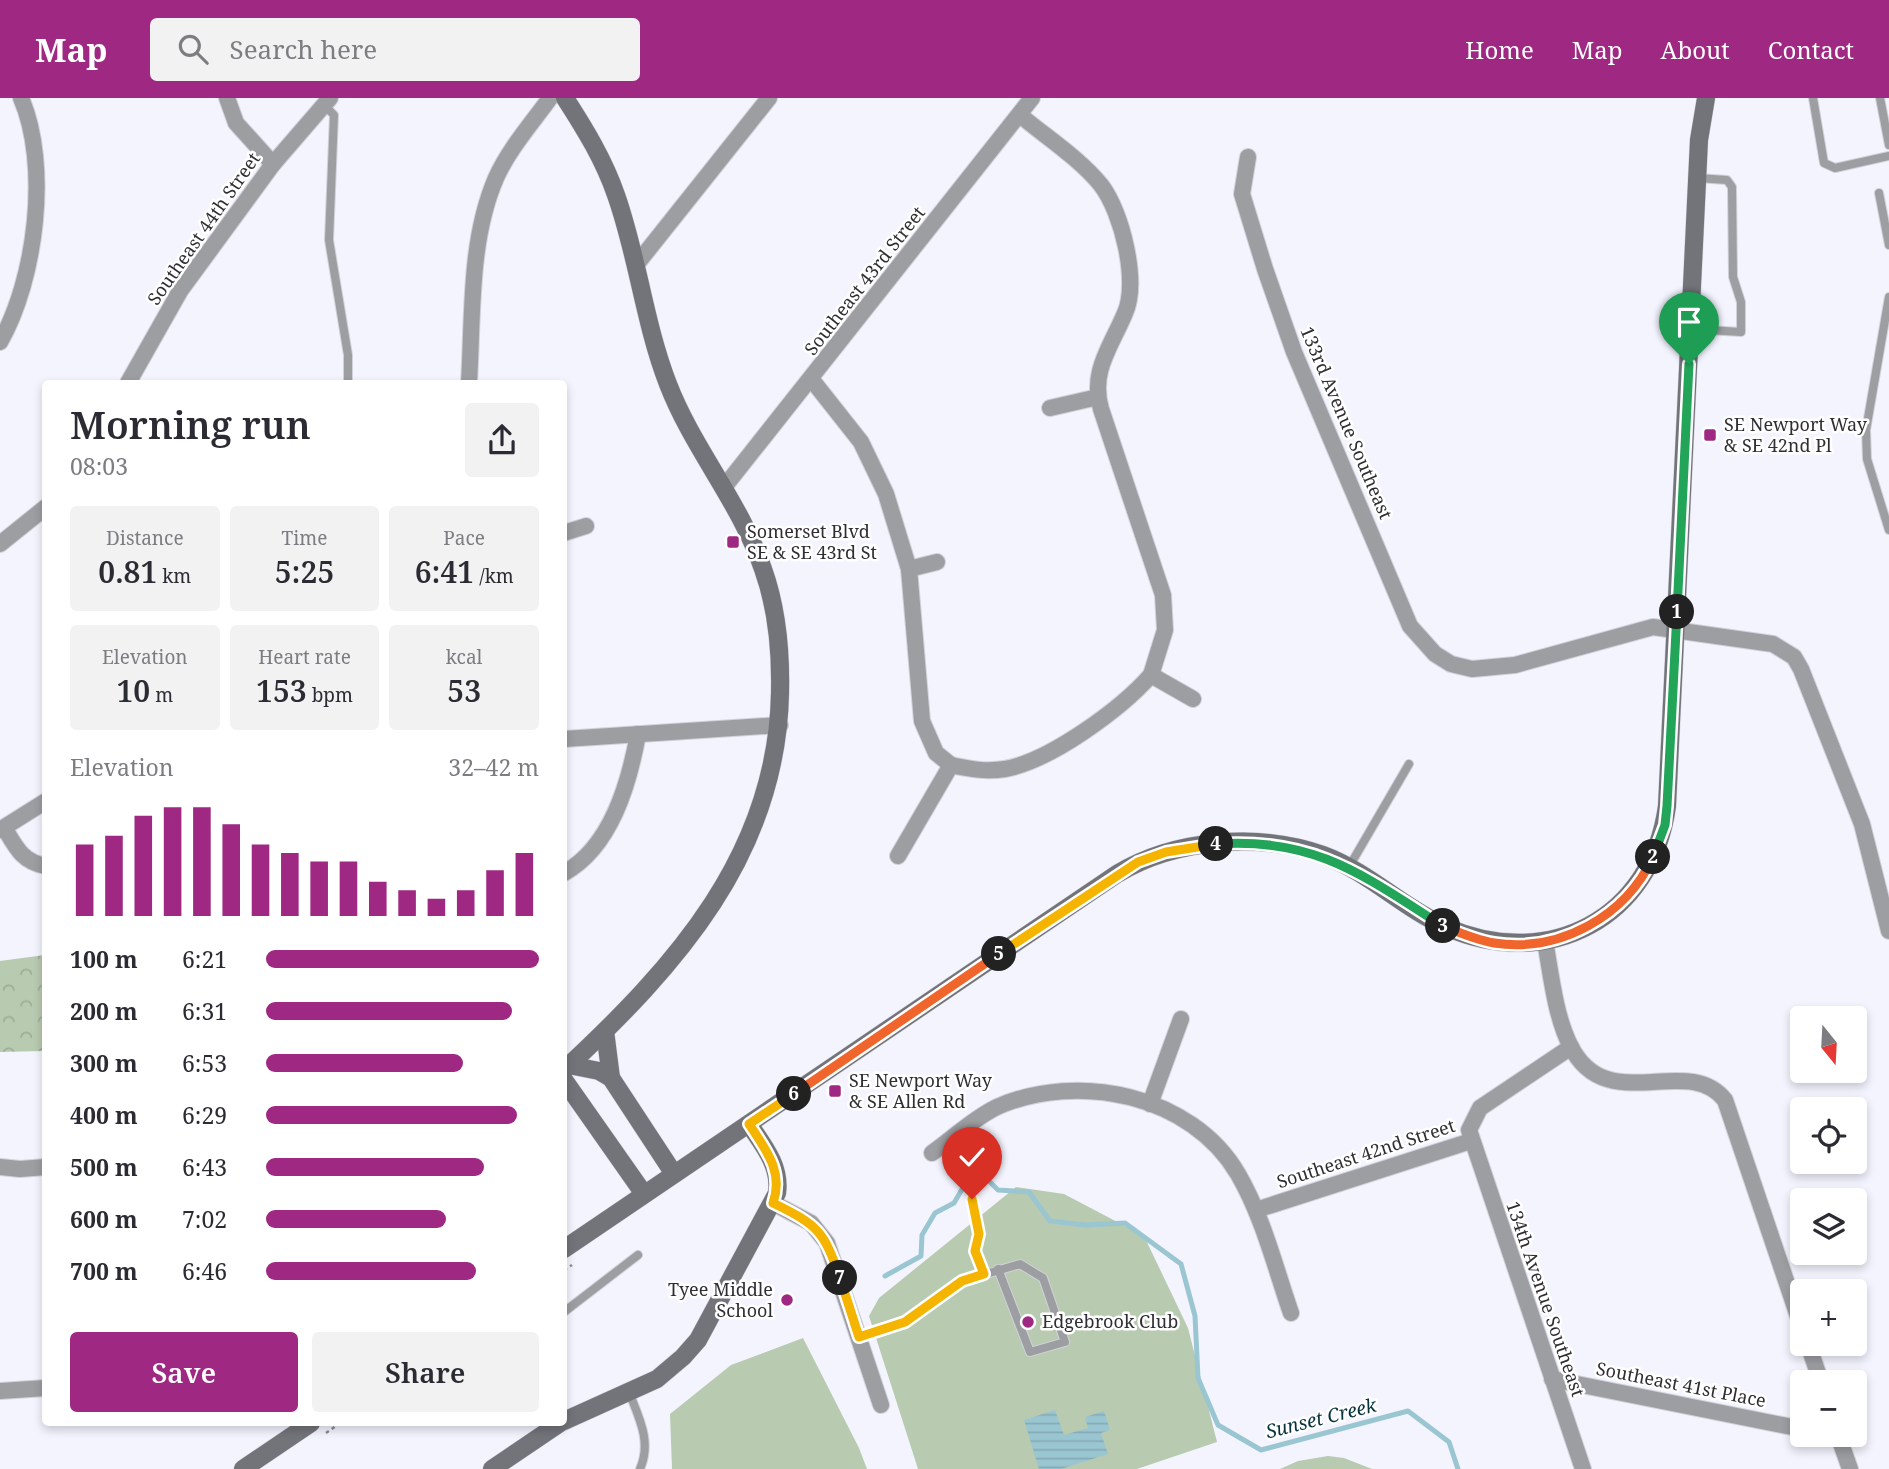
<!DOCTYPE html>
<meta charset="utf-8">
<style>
:root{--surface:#fff;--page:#f2f2f3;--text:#2b2b33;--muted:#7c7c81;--accent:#9f2882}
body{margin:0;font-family:"Noto Serif",serif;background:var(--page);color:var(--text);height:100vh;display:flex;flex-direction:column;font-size:26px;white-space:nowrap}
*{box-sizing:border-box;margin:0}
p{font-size:23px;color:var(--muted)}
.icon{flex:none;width:38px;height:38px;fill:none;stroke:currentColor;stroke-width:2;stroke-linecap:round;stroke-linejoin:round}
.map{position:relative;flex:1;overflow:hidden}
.panel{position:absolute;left:42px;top:282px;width:525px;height:1046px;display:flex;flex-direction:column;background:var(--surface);border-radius:7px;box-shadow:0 4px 10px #0003}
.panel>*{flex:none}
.needle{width:46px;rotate:162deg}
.controls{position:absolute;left:1790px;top:908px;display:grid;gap:14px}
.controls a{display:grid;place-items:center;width:77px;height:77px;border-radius:7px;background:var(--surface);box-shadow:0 4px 10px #0003;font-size:35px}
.pin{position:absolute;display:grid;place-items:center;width:60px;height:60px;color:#fff;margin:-72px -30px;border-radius:50% 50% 50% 0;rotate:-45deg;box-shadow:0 0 7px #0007}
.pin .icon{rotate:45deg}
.km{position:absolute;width:35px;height:35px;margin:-18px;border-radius:50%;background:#222;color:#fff;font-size:19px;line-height:35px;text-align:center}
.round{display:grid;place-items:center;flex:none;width:74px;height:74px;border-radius:7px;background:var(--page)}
.head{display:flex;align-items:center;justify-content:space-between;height:119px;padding:0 28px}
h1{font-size:38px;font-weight:600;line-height:52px}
.figures{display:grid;grid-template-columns:repeat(3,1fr);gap:10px;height:119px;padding:7px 28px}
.figures div{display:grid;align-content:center;border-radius:7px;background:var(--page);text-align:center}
.figures b{font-size:30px;font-weight:600}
.figures small{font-size:19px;font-weight:400}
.figures p{font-size:19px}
.chart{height:196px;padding:14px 28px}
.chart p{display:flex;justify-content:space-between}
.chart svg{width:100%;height:126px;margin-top:7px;stroke:var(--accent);stroke-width:6}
.cta{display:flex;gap:14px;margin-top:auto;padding:14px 28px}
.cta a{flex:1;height:80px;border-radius:7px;background:var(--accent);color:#fff;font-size:28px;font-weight:600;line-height:80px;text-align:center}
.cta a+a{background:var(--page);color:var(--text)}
ul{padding:0 28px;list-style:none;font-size:23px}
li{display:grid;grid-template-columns:112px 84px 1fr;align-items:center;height:52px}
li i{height:18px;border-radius:9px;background:var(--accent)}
header{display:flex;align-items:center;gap:42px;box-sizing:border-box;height:98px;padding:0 35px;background:var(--accent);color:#fff}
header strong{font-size:33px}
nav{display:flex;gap:38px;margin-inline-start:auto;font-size:24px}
.search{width:490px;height:63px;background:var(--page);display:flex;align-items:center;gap:18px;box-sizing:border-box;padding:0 24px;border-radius:7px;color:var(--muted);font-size:26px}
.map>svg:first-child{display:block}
</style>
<header>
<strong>Map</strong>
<div class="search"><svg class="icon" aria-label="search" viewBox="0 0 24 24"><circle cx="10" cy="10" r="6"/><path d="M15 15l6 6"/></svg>Search here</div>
<nav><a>Home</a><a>Map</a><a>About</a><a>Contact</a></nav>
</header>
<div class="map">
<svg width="1889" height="1371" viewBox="0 0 1889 1371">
<defs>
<pattern id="forest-crowns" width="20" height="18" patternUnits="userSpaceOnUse" patternTransform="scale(1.75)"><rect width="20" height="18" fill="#b8cab0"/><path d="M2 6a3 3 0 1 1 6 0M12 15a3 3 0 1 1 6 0" fill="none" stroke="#9eae98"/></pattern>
<pattern id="water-rules" width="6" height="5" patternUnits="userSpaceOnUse" patternTransform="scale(1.75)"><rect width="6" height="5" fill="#9ac6d2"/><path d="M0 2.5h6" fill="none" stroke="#85aab5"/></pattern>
</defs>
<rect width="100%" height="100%" fill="#f4f4ff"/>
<!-- grass -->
<g fill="#b8cab0">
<path d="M1016,1089L1064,1096L1144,1138L1188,1230L1217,1344L1137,1371H918L869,1218L879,1200Z"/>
<path d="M803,1240L859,1350L867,1371H672L670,1316L731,1267Z"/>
<path d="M1328,1358L1344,1360L1372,1371H1280L1298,1363Z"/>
</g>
<!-- forest -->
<path fill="url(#forest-crowns)" d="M45,857V953L0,954V863Z"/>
<!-- water -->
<path fill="url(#water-rules)" d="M1055,1312L1064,1337L1088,1330L1085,1319L1104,1313L1110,1332L1101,1335L1108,1356L1061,1371H1039L1024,1322Z"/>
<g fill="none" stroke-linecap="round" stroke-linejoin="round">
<!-- stream -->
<path stroke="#9ac6d2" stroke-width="5" d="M885,1178L921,1158L922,1137L935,1115L954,1105L968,1081L980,1074L998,1092L1029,1094L1050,1123L1085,1127L1125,1125L1181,1166L1195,1218L1198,1280L1218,1327L1261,1352L1408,1313L1449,1344L1458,1371"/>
<!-- lane casing -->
<g stroke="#d1d1da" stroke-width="10">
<g id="lane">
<path d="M1813,0L1824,65L1835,70L1889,58"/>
<path d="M1880,0L1889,47"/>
<path d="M324,7L334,17L329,142L348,257V285"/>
<path d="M1879,95L1889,147"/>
<path d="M1889,199L1866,332L1867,361L1889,432"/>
<path d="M1691,231L1741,234V204L1733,179L1732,89L1727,82L1697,80"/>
<path d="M1349,769L1409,666"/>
<path d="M564,1214L638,1157"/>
<path d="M859,1239L905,1224L962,1183L1020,1166L1043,1180L1065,1244L1030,1254L998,1171"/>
<path d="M629,1294C639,1320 652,1344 640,1371"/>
</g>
</g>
<!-- street casing -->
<g stroke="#d1d1da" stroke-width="18">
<g id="street">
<path d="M227,0L236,25L273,66"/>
<path d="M1020,17C1046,39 1079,60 1101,87C1122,114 1139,184 1125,215C1111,249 1090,273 1101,311L1163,497L1165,532L1151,577"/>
<path d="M1248,59L1242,96L1265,171L1294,254L1410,528L1435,556L1451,566L1472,571L1515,567L1653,529L1773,546L1794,559L1801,571L1862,726L1889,833"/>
<path d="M636,167L769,0"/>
<path d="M0,244C36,181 50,67 21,0"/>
<path d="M812,282L861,344L886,396L909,471L922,623L936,655L951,667"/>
<path d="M128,285L180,193L273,66L330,0"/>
<path d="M469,285C473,218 469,142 496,80C509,51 532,25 550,0"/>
<path d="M1050,310L1098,299"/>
<path d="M725,388L1032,0"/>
<path d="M564,435L586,428"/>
<path d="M0,446L46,409"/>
<path d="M909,471L937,464"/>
<path d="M564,641L780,627"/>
<path d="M5,731C16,750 23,764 46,768"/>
<path d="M0,732L46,703"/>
<path d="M898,758L951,667C969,671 986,674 1005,671C1050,663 1121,611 1151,577L1193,601"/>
<path d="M564,775C611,749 629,686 638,636"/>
<path d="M1545,843C1551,876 1555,917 1570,947C1606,1021 1687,954 1725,1002L1802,1230"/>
<path d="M1571,949L1480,1010L1469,1032L1583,1371"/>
<path d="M1150,1006L1181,921"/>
<path d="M932,1055C953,1040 974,1020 997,1009C1078,973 1192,997 1238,1076C1263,1119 1275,1169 1291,1215"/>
<path d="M0,1069L20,1071L46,1069"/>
<path d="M773,1105L811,1125L827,1145L881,1307"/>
<path d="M1256,1112L1471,1043"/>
<path d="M1808,1246L1821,1284"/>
<path d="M1552,1281L1802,1331"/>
<path d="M0,1293L46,1290"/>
<path d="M1838,1337L1850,1371"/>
</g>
</g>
<!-- secondary casing -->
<g stroke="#d1d1da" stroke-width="19">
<g id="secondary">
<path d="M605,933L611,980"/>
<path d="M569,967L599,973L611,980L674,1076"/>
<path d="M564,972C676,868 777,756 780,595C781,553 777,510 763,471C740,404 693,351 668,286C644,224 638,159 616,97C604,62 585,31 565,0"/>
<path d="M564,982L644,1096"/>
<path d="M564,1151L1117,776C1175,741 1259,734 1323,757C1369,774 1403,810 1446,829C1549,874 1652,820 1667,708L1699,42L1706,0"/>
<path d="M564,1323L657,1281L683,1259L698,1242L777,1095C781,1068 763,1047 749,1026"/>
<path d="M243,1371L311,1325"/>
<path d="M492,1371L560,1325"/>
</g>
</g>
<!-- path -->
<g stroke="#8c8c94" stroke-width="2.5" stroke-dasharray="3.5 3.5" stroke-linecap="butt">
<path d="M948,1064C967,1078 977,1111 978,1134C979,1147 974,1153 980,1166"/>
<path d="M564,1172L572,1167"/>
<path d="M326,1335L340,1325"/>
</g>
<!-- lane -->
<use href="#lane" stroke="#9d9ea2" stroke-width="8"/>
<!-- street -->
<use href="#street" stroke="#9d9ea2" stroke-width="16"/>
<!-- secondary -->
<use href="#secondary" stroke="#73747a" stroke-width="18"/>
</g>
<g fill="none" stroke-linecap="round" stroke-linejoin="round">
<!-- split-1 casing -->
<g stroke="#fff" stroke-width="14">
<path id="split-1" d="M1677,514L1689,266"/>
</g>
<!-- split-2 casing -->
<g stroke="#fff" stroke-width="14">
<path id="split-2" d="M1653,759L1665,727L1667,708L1677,514"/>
</g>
<!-- split-3 casing -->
<g stroke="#fff" stroke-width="14">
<path id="split-3" d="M1443,828C1460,835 1476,842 1494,845C1560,855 1626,818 1653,759"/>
</g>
<!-- split-4 casing -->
<g stroke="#fff" stroke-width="14">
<path id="split-4" d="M1216,746C1316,739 1364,778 1443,828"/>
</g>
<!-- split-5 casing -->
<g stroke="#fff" stroke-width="14">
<path id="split-5" d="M999,856L1138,764L1166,754L1216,746"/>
</g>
<!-- split-6 casing -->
<g stroke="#fff" stroke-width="14">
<path id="split-6" d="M794,996L999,856"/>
</g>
<!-- split-7 casing -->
<g stroke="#fff" stroke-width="14">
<path id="split-7" d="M794,996L749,1026C766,1052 784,1074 773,1105C818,1127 824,1133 840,1180"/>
</g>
<!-- split-8 casing -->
<g stroke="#fff" stroke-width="14">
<path id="split-8" d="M840,1180L859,1239L905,1224L962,1183L984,1176L975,1153L979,1136L972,1101"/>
</g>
<!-- split-1 -->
<use href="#split-1" stroke="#22a559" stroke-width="9"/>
<!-- split-2 -->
<use href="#split-2" stroke="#22a559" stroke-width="9"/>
<!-- split-3 -->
<use href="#split-3" stroke="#f0652b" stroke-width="9"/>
<!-- split-4 -->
<use href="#split-4" stroke="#22a559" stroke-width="9"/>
<!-- split-5 -->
<use href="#split-5" stroke="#f5b400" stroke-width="9"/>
<!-- split-6 -->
<use href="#split-6" stroke="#f0652b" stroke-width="9"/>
<!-- split-7 -->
<use href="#split-7" stroke="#f5b400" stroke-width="9"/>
<!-- split-8 -->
<use href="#split-8" stroke="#f5b400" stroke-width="9"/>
</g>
<!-- markers -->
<g fill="#9f2882" stroke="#fff" stroke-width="2.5">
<rect x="1703" y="330" width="14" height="14" rx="3.5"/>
<rect x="726" y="437" width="14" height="14" rx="3.5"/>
<rect x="828" y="986" width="14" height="14" rx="3.5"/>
<circle cx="787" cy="1202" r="7"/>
<circle cx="1028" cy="1224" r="7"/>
</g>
<g text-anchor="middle" stroke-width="5" stroke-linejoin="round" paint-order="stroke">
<!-- street labels -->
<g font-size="18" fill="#2f2f33" stroke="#fff">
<text transform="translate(204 131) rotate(-55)" y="6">Southeast 44th Street</text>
<text transform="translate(865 183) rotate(-52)" y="6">Southeast 43rd Street</text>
<text transform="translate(1346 325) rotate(67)" y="6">133rd Avenue Southeast</text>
<text transform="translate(1366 1056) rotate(-18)" y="6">Southeast 42nd Street</text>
<text transform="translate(1545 1201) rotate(71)" y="6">134th Avenue Southeast</text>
<text transform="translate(1681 1287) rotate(11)" y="6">Southeast 41st Place</text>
</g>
<!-- poi labels -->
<g font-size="18" fill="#2f2f33" stroke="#fff" text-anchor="start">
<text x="1724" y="333">SE Newport Way<tspan x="1724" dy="21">&amp; SE 42nd Pl</tspan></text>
<text x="747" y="440">Somerset Blvd<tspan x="747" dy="21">SE &amp; SE 43rd St</tspan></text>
<text x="849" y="989">SE Newport Way<tspan x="849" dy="21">&amp; SE Allen Rd</tspan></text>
<text x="773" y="1198" text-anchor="end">Tyee Middle<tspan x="773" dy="21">School</tspan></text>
<text x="1042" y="1230">Edgebrook Club</text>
</g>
<!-- water labels -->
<g font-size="19" font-style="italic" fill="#08333d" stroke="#fff">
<text transform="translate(1321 1320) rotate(-14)" y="7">Sunset Creek</text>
</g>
</g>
</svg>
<div class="controls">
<a><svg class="needle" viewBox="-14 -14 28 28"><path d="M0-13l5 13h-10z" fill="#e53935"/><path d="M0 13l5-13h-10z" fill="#7c7c81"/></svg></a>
<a><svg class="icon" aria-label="locate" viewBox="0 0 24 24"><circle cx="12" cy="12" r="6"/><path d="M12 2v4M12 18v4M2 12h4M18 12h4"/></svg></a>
<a><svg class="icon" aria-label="layers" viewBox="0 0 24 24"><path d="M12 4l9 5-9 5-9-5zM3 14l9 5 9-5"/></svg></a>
<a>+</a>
<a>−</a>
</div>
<div class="pin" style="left:1689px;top:266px;background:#1e9e55"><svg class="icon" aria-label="arrive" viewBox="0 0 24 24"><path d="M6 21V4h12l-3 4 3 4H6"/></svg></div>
<div class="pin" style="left:972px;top:1101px;background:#d93025"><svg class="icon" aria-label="check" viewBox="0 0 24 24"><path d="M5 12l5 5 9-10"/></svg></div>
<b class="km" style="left:1677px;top:514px">1</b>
<b class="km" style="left:1653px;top:759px">2</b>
<b class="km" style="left:1443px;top:828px">3</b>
<b class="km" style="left:1216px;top:746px">4</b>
<b class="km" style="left:999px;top:856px">5</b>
<b class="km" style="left:794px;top:996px">6</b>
<b class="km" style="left:840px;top:1180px">7</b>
<section class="panel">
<div class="head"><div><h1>Morning run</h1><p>08:03</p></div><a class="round"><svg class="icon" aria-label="share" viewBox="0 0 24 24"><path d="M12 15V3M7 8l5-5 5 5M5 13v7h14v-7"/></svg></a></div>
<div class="figures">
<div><p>Distance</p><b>0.81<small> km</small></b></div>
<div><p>Time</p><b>5:25</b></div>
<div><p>Pace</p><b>6:41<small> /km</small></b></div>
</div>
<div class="figures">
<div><p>Elevation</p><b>10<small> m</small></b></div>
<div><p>Heart rate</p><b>153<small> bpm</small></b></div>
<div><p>kcal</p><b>53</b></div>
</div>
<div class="chart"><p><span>Elevation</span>32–42 m</p>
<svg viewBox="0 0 160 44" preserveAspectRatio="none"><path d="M5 44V19M15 44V16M25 44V9M35 44V6M45 44V6M55 44V12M65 44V19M75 44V22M85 44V25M95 44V25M105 44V32M115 44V35M125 44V38M135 44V35M145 44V28M155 44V22"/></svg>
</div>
<ul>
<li><b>100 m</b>6:21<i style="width:100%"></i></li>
<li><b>200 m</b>6:31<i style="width:90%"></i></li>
<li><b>300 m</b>6:53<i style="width:72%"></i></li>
<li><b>400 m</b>6:29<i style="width:92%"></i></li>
<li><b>500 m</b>6:43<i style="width:80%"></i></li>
<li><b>600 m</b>7:02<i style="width:66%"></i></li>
<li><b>700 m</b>6:46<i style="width:77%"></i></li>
</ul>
<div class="cta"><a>Save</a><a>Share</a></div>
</section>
</div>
